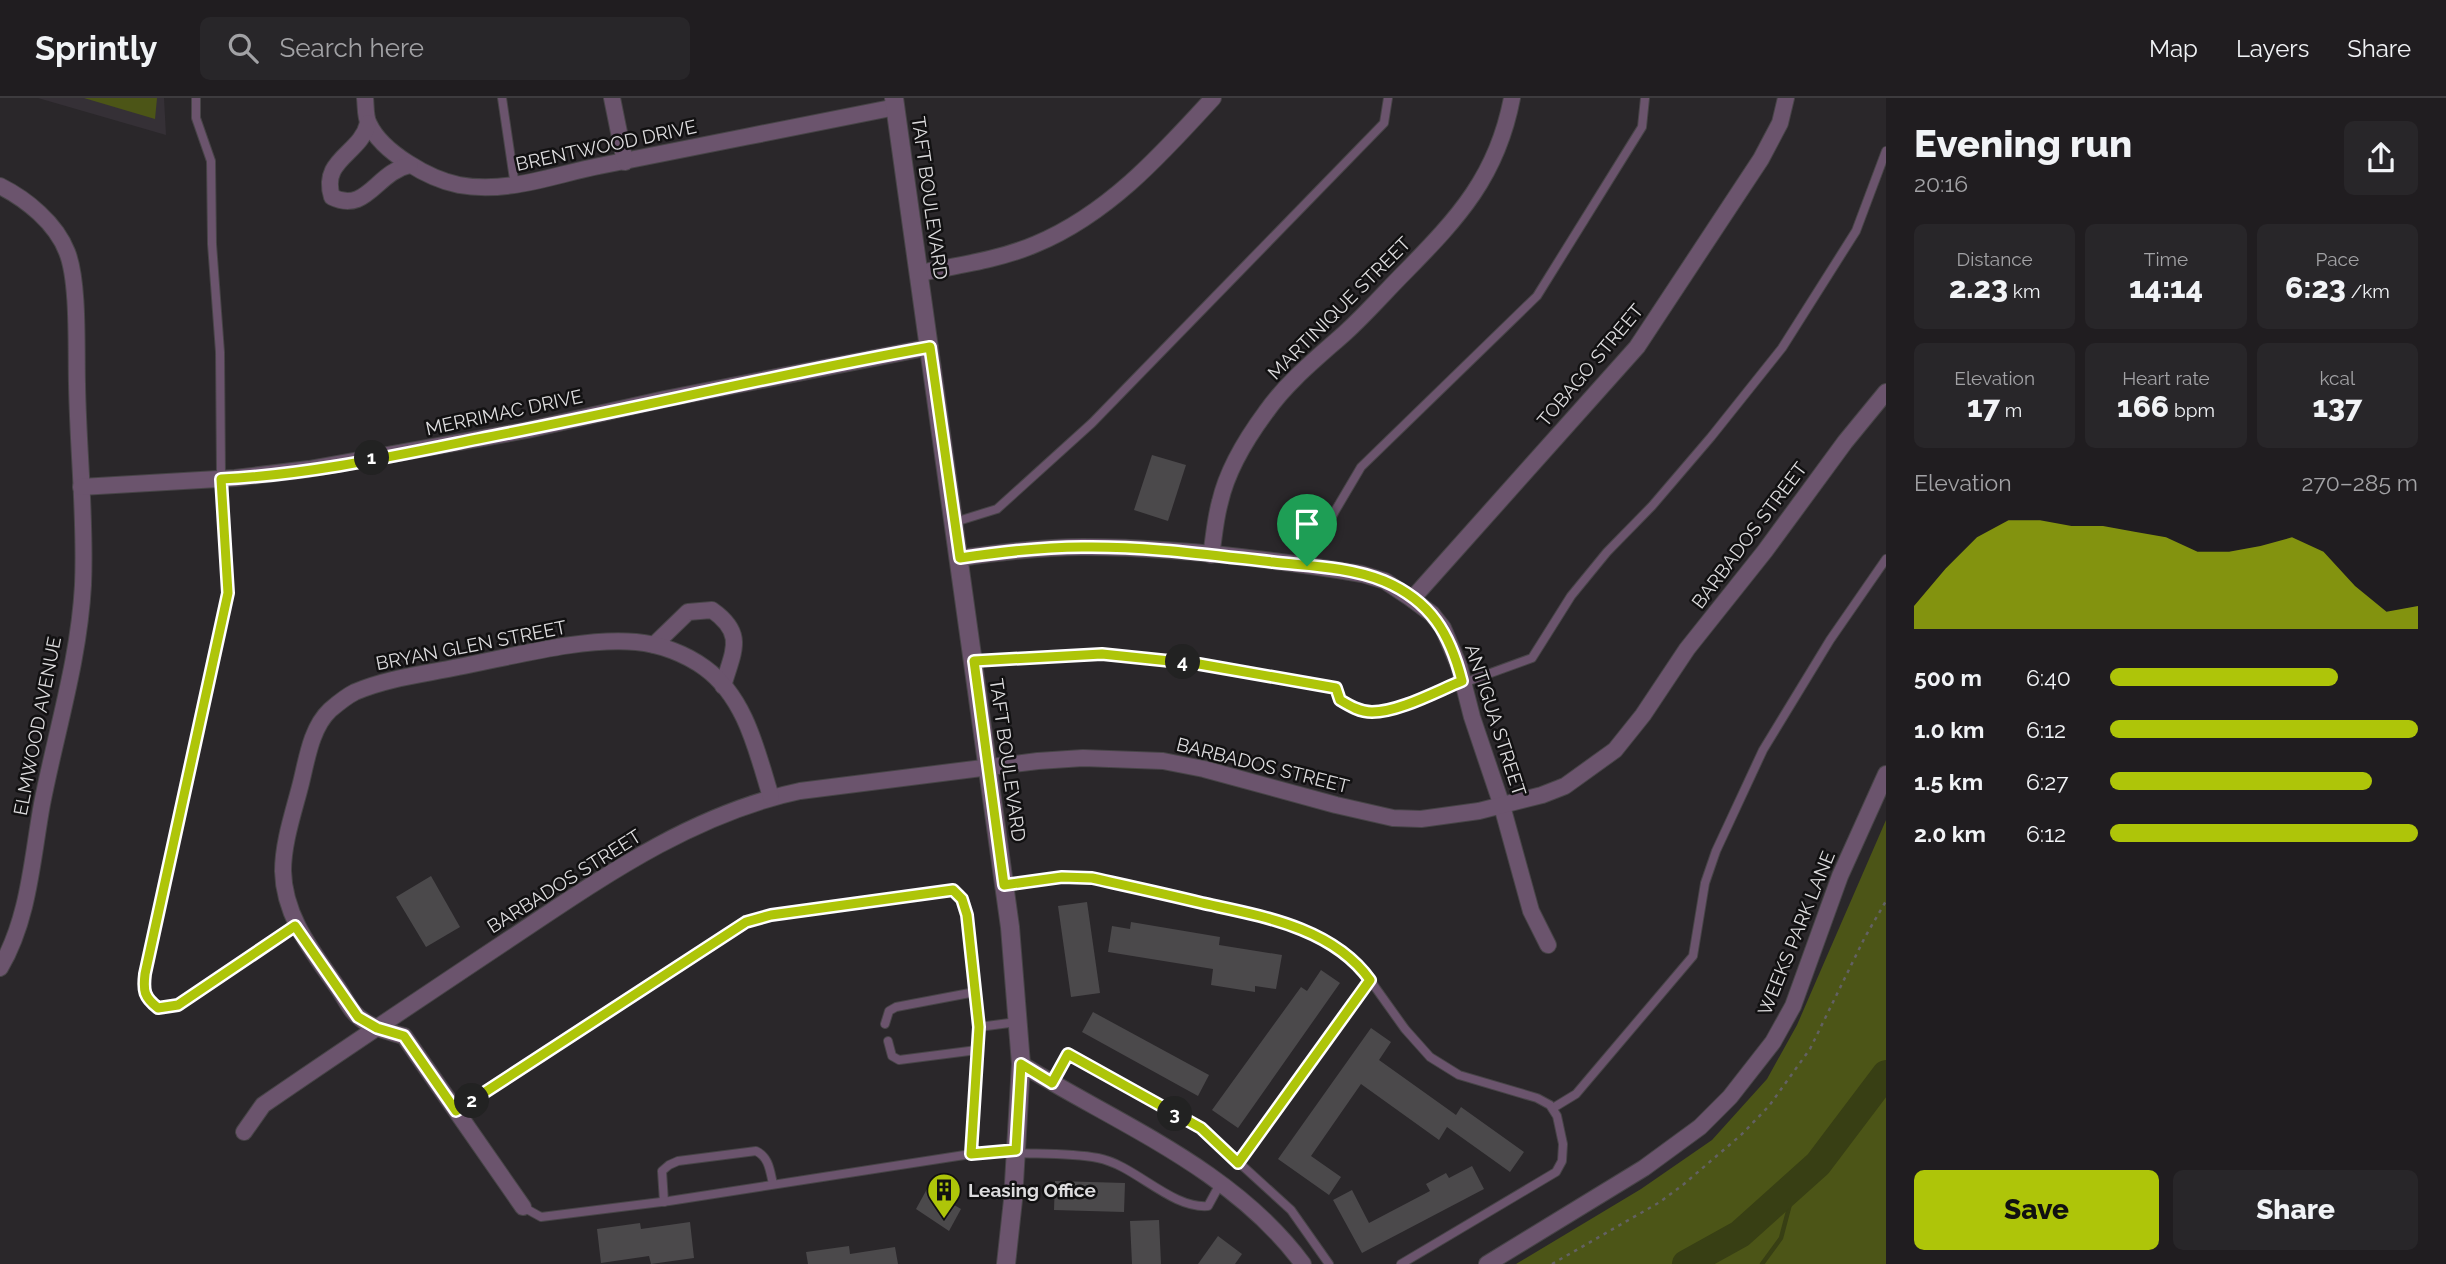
<!DOCTYPE html>
<meta charset="utf-8">
<style>
:root{--surface:#201d20;--page:#282629;--text:#f1f3f6;--muted:#a2a2a5;--line:#3d3b3e;--accent:#aec509}
body{margin:0;font-family:Raleway,sans-serif;background:var(--page);color:var(--text);height:100vh;display:flex;flex-direction:column;font-size:26px;white-space:nowrap}
*{box-sizing:border-box;margin:0}
p{font-size:23px;color:var(--muted)}
.icon{flex:none;width:38px;height:38px;fill:none;stroke:currentColor;stroke-width:2;stroke-linecap:round;stroke-linejoin:round}
.map{position:relative;flex:1;overflow:hidden}
.panel{display:flex;flex-direction:column;background:var(--surface);width:560px}
.panel>*{flex:none}
.pin{position:absolute;display:grid;place-items:center;width:60px;height:60px;color:#fff;margin:-72px -30px;border-radius:50% 50% 50% 0;rotate:-45deg;box-shadow:0 0 7px #0007}
.pin .icon{rotate:45deg}
.km{position:absolute;width:35px;height:35px;margin:-18px;border-radius:50%;background:#222;color:#fff;font-size:19px;line-height:35px;text-align:center}
.round{display:grid;place-items:center;flex:none;width:74px;height:74px;border-radius:10px;background:var(--page)}
.overview{display:flex;align-items:center;justify-content:space-between;height:119px;padding:0 28px}
h1{font-size:38px;font-weight:800;line-height:52px}
.figures{display:grid;grid-template-columns:repeat(3,1fr);gap:10px;height:119px;padding:7px 28px}
.figures div{display:grid;align-content:center;border-radius:10px;background:var(--page);text-align:center}
.figures b{font-size:30px;font-weight:800}
.figures small{font-size:19px;font-weight:400}
.figures p{font-size:19px}
.chart{height:196px;padding:14px 28px}
.chart p{display:flex;justify-content:space-between}
.chart svg{width:100%;height:126px;margin-top:7px;fill:var(--accent);opacity:.7}
.primary-button{display:flex;gap:14px;margin-top:auto;padding:14px 28px}
.primary-button a{flex:1;height:80px;border-radius:10px;background:var(--accent);color:#111;font-size:28px;font-weight:800;line-height:80px;text-align:center}
.primary-button a+a{background:var(--page);color:var(--text)}
ul{padding:0 28px;list-style:none;font-size:23px}
li{display:grid;grid-template-columns:112px 84px 1fr;align-items:center;height:52px}
li i{height:18px;border-radius:9px;background:var(--accent)}
header{display:flex;align-items:center;gap:42px;box-sizing:border-box;height:98px;padding:0 35px;background:var(--surface);border-bottom:2px solid var(--line)}
header strong{font-size:33px}
nav{display:flex;gap:38px;margin-inline-start:auto;font-size:24px}
.search{width:490px;height:63px;background:var(--page);display:flex;align-items:center;gap:18px;box-sizing:border-box;padding:0 24px;border-radius:10px;color:var(--muted);font-size:26px}
main{display:flex;flex:1;min-height:0}
.map>svg:first-child{display:block}
</style>
<header>
<strong>Sprintly</strong>
<div class="search"><svg class="icon" aria-label="search" viewBox="0 0 24 24"><circle cx="10" cy="10" r="6"/><path d="M15 15l6 6"/></svg>Search here</div>
<nav><a>Map</a><a>Layers</a><a>Share</a></nav>
</header>
<main>
<div class="map">
<svg width="1886" height="1166" viewBox="0 0 1886 1166">
<rect width="100%" height="100%" fill="#2a272a"/>
<!-- built -->
<path fill="#353036" d="M38,0H164L166,37Z"/>
<!-- green -->
<g fill="#4c5517">
<path d="M84,0H157L155,21Z"/>
<path d="M1886,722V1166H1516L1641,1091L1712,1042L1767,981L1797,927Z"/>
</g>
<g fill="none" stroke-linecap="round" stroke-linejoin="round">
<!-- stream -->
<path stroke="#383f14" stroke-width="4.5" d="M1762,1166L1781,1140L1795,1087"/>
<!-- river -->
<path stroke="#383f14" stroke-width="28" d="M1686,1166L1740,1136L1818,1066L1886,976"/>
</g>
<!-- building -->
<g fill="#4b494b">
<path d="M1152,357L1186,367L1168,423L1134,412Z"/>
<path d="M431,778L460,829L426,849L396,799Z"/>
<path d="M1087,804L1100,895L1071,899L1058,808Z"/>
<path d="M1131,824L1220,839L1219,847L1282,857L1276,891L1255,888V894L1211,887L1213,871L1108,854L1112,828L1130,831Z"/>
<path d="M1321,872L1340,885L1238,1030L1212,1012L1301,889L1307,893Z"/>
<path d="M1093,914L1209,977L1198,998L1082,934Z"/>
<path d="M1371,930L1391,944L1379,962L1456,1017L1461,1009L1524,1054L1510,1074L1447,1029L1439,1042L1361,986L1311,1058L1341,1079L1329,1097L1278,1061Z"/>
<path d="M1472,1068L1484,1091L1362,1155L1333,1102L1352,1092L1369,1125L1430,1093L1426,1086L1446,1075L1449,1080Z"/>
<path d="M1055,1083L1125,1085L1124,1114L1054,1112Z"/>
<path d="M927,1091L961,1111L949,1133L916,1111Z"/>
<path d="M1159,1122L1161,1166H1132L1130,1123Z"/>
<path d="M690,1124L694,1160L651,1166L649,1158L601,1165L597,1131L640,1125L641,1131Z"/>
<path d="M1218,1138L1242,1156L1235,1166H1198Z"/>
<path d="M849,1148L850,1156L895,1149L898,1166H808L806,1154Z"/>
</g>
<g fill="none" stroke-linecap="round" stroke-linejoin="round">
<!-- service casing -->
<g stroke="#474447" stroke-width="10">
<g id="service">
<path d="M196,0V20L211,63L212,146L220,254L221,381L227,495L143,893L147,902L158,910L178,907L295,828"/>
<path d="M502,0L515,88"/>
<path d="M955,424L997,411L1092,325L1384,25L1388,0"/>
<path d="M1307,468L1335,413L1361,369L1537,198L1642,29L1645,0"/>
<path d="M974,563L1102,556L1199,566L1336,590L1340,602C1357,613 1369,615 1389,612L1532,560L1571,498L1607,454L1652,408L1711,339L1782,250L1856,133L1886,53"/>
<path d="M1004,787L1062,779L1092,780L1274,821L1315,838L1342,854L1360,868L1405,931L1430,959L1459,977L1537,1000L1550,1007L1557,1018L1563,1046L1562,1063L1556,1074L1401,1166"/>
<path d="M885,926L889,913L896,909L975,894"/>
<path d="M979,929L1017,924"/>
<path d="M888,943L892,958L899,962L977,952"/>
<path d="M1052,985L1068,956L1201,1030L1291,1112L1329,1166"/>
<path d="M1553,1010L1576,996L1693,858L1705,785L1716,753L1763,652L1830,542L1886,461"/>
<path d="M456,1013L746,824L771,817L953,792L960,796L967,817L979,929L971,1056"/>
<path d="M1016,1055C1042,1056 1072,1055 1098,1060C1135,1067 1171,1111 1208,1108L1220,1086"/>
<path d="M1238,1065L1370,882"/>
<path d="M664,1104L662,1073L669,1067L678,1063L756,1053C769,1059 770,1073 773,1086"/>
<path d="M523,1109L541,1119L669,1103L971,1056L1016,1052"/>
</g>
</g>
<!-- minor casing -->
<g stroke="#474447" stroke-width="18">
<g id="minor">
<path d="M365,0C366,8 365,19 369,26C382,54 429,81 459,87C507,96 553,77 599,68C698,48 797,29 896,9"/>
<path d="M612,0L625,64"/>
<path d="M368,25C361,56 320,61 332,99C367,116 376,74 410,67"/>
<path d="M0,88C26,101 56,125 67,154C79,184 76,251 77,286C78,353 86,420 83,487C79,562 56,634 42,706C32,761 29,821 0,870"/>
<path d="M920,175C959,167 999,162 1036,146C1108,116 1161,57 1213,0"/>
<path d="M81,389L235,380L309,371L527,332L665,301L930,249"/>
<path d="M1211,457C1214,440 1215,422 1220,404C1227,373 1246,341 1266,314C1287,284 1317,260 1345,235C1366,216 1385,194 1405,174C1459,119 1497,78 1512,0"/>
<path d="M960,460C1001,454 1042,449 1083,449C1176,449 1271,461 1362,476L1385,483L1412,501L1432,516L1443,530L1459,568L1472,619L1502,708L1531,813L1548,847"/>
<path d="M1412,501L1637,249L1761,61L1780,25L1786,0"/>
<path d="M654,547L688,514L712,512C746,536 733,553 723,588"/>
<path d="M1021,966C1118,1026 1233,1071 1303,1166"/>
<path d="M244,1034L263,1007C343,952 424,898 505,844C597,783 690,716 800,693L1038,663L1083,660L1163,663L1204,671L1336,707L1393,720L1421,721L1479,713L1542,697L1565,688L1615,652L1643,617L1687,551L1765,453L1845,344L1886,294"/>
<path d="M523,1109L404,938C389,934 372,930 360,920C351,914 345,900 338,890C313,854 284,819 283,773C283,744 294,713 301,685C307,661 311,630 330,612C337,606 347,598 355,594C387,580 425,576 458,569C511,559 583,539 636,544C660,546 686,556 705,570C746,600 757,654 771,699"/>
<path d="M1487,1166L1644,1070L1700,1029L1730,999L1773,944L1793,908L1840,778L1886,676"/>
</g>
</g>
<!-- tertiary casing -->
<g stroke="#474447" stroke-width="20">
<path id="tertiary" d="M894,0L1010,829L1021,966L1013,1102L1006,1166"/>
</g>
<!-- path -->
<path stroke="#636163" stroke-width="2.5" stroke-dasharray="3.5 5" stroke-linecap="butt" d="M1552,1166L1660,1104L1684,1086L1741,1037L1769,1008L1810,951L1865,839L1886,803"/>
<!-- service -->
<use href="#service" stroke="#6b546d" stroke-width="8"/>
<!-- minor -->
<use href="#minor" stroke="#6b546d" stroke-width="16"/>
<!-- tertiary -->
<use href="#tertiary" stroke="#6b546d" stroke-width="18"/>
</g>
<g fill="none" stroke-linecap="round" stroke-linejoin="round">
<!-- route casing -->
<g stroke="#fff" stroke-width="14">
<path id="route" d="M930,249L960,460C1000,454 1041,449 1082,449C1146,448 1210,457 1273,464C1309,468 1350,469 1384,483C1431,503 1450,536 1462,583C1437,593 1399,614 1372,614C1360,614 1350,608 1340,602L1336,590L1199,566L1102,556L974,563L1004,787L1062,779L1092,780C1128,788 1165,796 1202,805C1261,818 1332,829 1370,882L1238,1065L1201,1030L1068,956L1052,985L1021,966L1016,1052L971,1056L979,929L967,817L962,801L953,792L771,817L746,824L456,1013L404,938L377,930L358,919L295,828L178,907L158,910C144,899 143,893 145,876L228,495L221,381C307,377 394,358 478,341C629,312 779,276 930,249Z"/>
</g>
<!-- route -->
<use href="#route" stroke="#aec509" stroke-width="9"/>
</g>
<!-- icons -->
<defs>
<g id="building-pin" transform="scale(1.75)"><path d="M0 17L-7.5 6A9.5 9.5 0 1 1 7.5 6Z" fill="#aec509" stroke="#121112"/><path d="M-4-6H4V6H1V3H-1V6H-4ZM-2.5-4.3h1.7v1.8h-1.7ZM.8-4.3h1.7v1.8H.8ZM-2.5-1h1.7V.8h-1.7ZM.8-1h1.7V.8H.8Z" fill="#111"/></g>
</defs>
<g fill-rule="evenodd">
<use href="#building-pin" x="944" y="1092"/>
</g>
<g text-anchor="middle" stroke-width="5" stroke-linejoin="round" paint-order="stroke">
<!-- street labels -->
<g font-size="19" fill="#dddcde" stroke="#121112">
<text transform="translate(606 47) rotate(-12)" y="7">BRENTWOOD DRIVE</text>
<text transform="translate(930 100) rotate(82)" y="7">TAFT BOULEVARD</text>
<text transform="translate(1339 210) rotate(-45)" y="7">MARTINIQUE STREET</text>
<text transform="translate(1590 267) rotate(-50)" y="7">TOBAGO STREET</text>
<text transform="translate(504 314) rotate(-12)" y="7">MERRIMAC DRIVE</text>
<text transform="translate(1749 437) rotate(-53)" y="7">BARBADOS STREET</text>
<text transform="translate(471 547) rotate(-11)" y="7">BRYAN GLEN STREET</text>
<text transform="translate(1496 622) rotate(72)" y="7">ANTIGUA STREET</text>
<text transform="translate(37 628) rotate(-79)" y="7">ELMWOOD AVENUE</text>
<text transform="translate(1008 662) rotate(82)" y="7">TAFT BOULEVARD</text>
<text transform="translate(1263 667) rotate(14)" y="7">BARBADOS STREET</text>
<text transform="translate(564 783) rotate(-32)" y="7">BARBADOS STREET</text>
<text transform="translate(1796 835) rotate(-68)" y="7">WEEKS PARK LANE</text>
</g>
<!-- poi labels -->
<g font-size="19" font-weight="bold" fill="#dddcde" stroke="#121112" text-anchor="start">
<text x="968" y="1099">Leasing Office</text>
</g>
</g>
</svg>
<div class="pin" style="left:1307px;top:468px;background:#1e9e55"><svg class="icon" aria-label="arrive" viewBox="0 0 24 24"><path d="M6 21V4h12l-3 4 3 4H6"/></svg></div>
<b class="km" style="left:372px;top:360px">1</b>
<b class="km" style="left:472px;top:1003px">2</b>
<b class="km" style="left:1175px;top:1016px">3</b>
<b class="km" style="left:1183px;top:564px">4</b>
</div>
<section class="panel">
<div class="overview"><div><h1>Evening run</h1><p>20:16</p></div><a class="round"><svg class="icon" aria-label="share" viewBox="0 0 24 24"><path d="M12 15V3M7 8l5-5 5 5M5 13v7h14v-7"/></svg></a></div>
<div class="figures">
<div><p>Distance</p><b>2.23<small> km</small></b></div>
<div><p>Time</p><b>14:14</b></div>
<div><p>Pace</p><b>6:23<small> /km</small></b></div>
</div>
<div class="figures">
<div><p>Elevation</p><b>17<small> m</small></b></div>
<div><p>Heart rate</p><b>166<small> bpm</small></b></div>
<div><p>kcal</p><b>137</b></div>
</div>
<div class="chart"><p><span>Elevation</span>270–285 m</p>
<svg viewBox="0 0 160 44" preserveAspectRatio="none"><path d="M0 44V36L10 23L20 12L30 6L40 6L50 8L60 8L70 10L80 12L90 17L100 17L110 15L120 12L130 17L140 29L150 38L160 36V44z"/></svg>
</div>
<ul>
<li><b>500 m</b>6:40<i style="width:74%"></i></li>
<li><b>1.0 km</b>6:12<i style="width:100%"></i></li>
<li><b>1.5 km</b>6:27<i style="width:85%"></i></li>
<li><b>2.0 km</b>6:12<i style="width:100%"></i></li>
</ul>
<div class="primary-button"><a>Save</a><a>Share</a></div>
</section>
</main>
